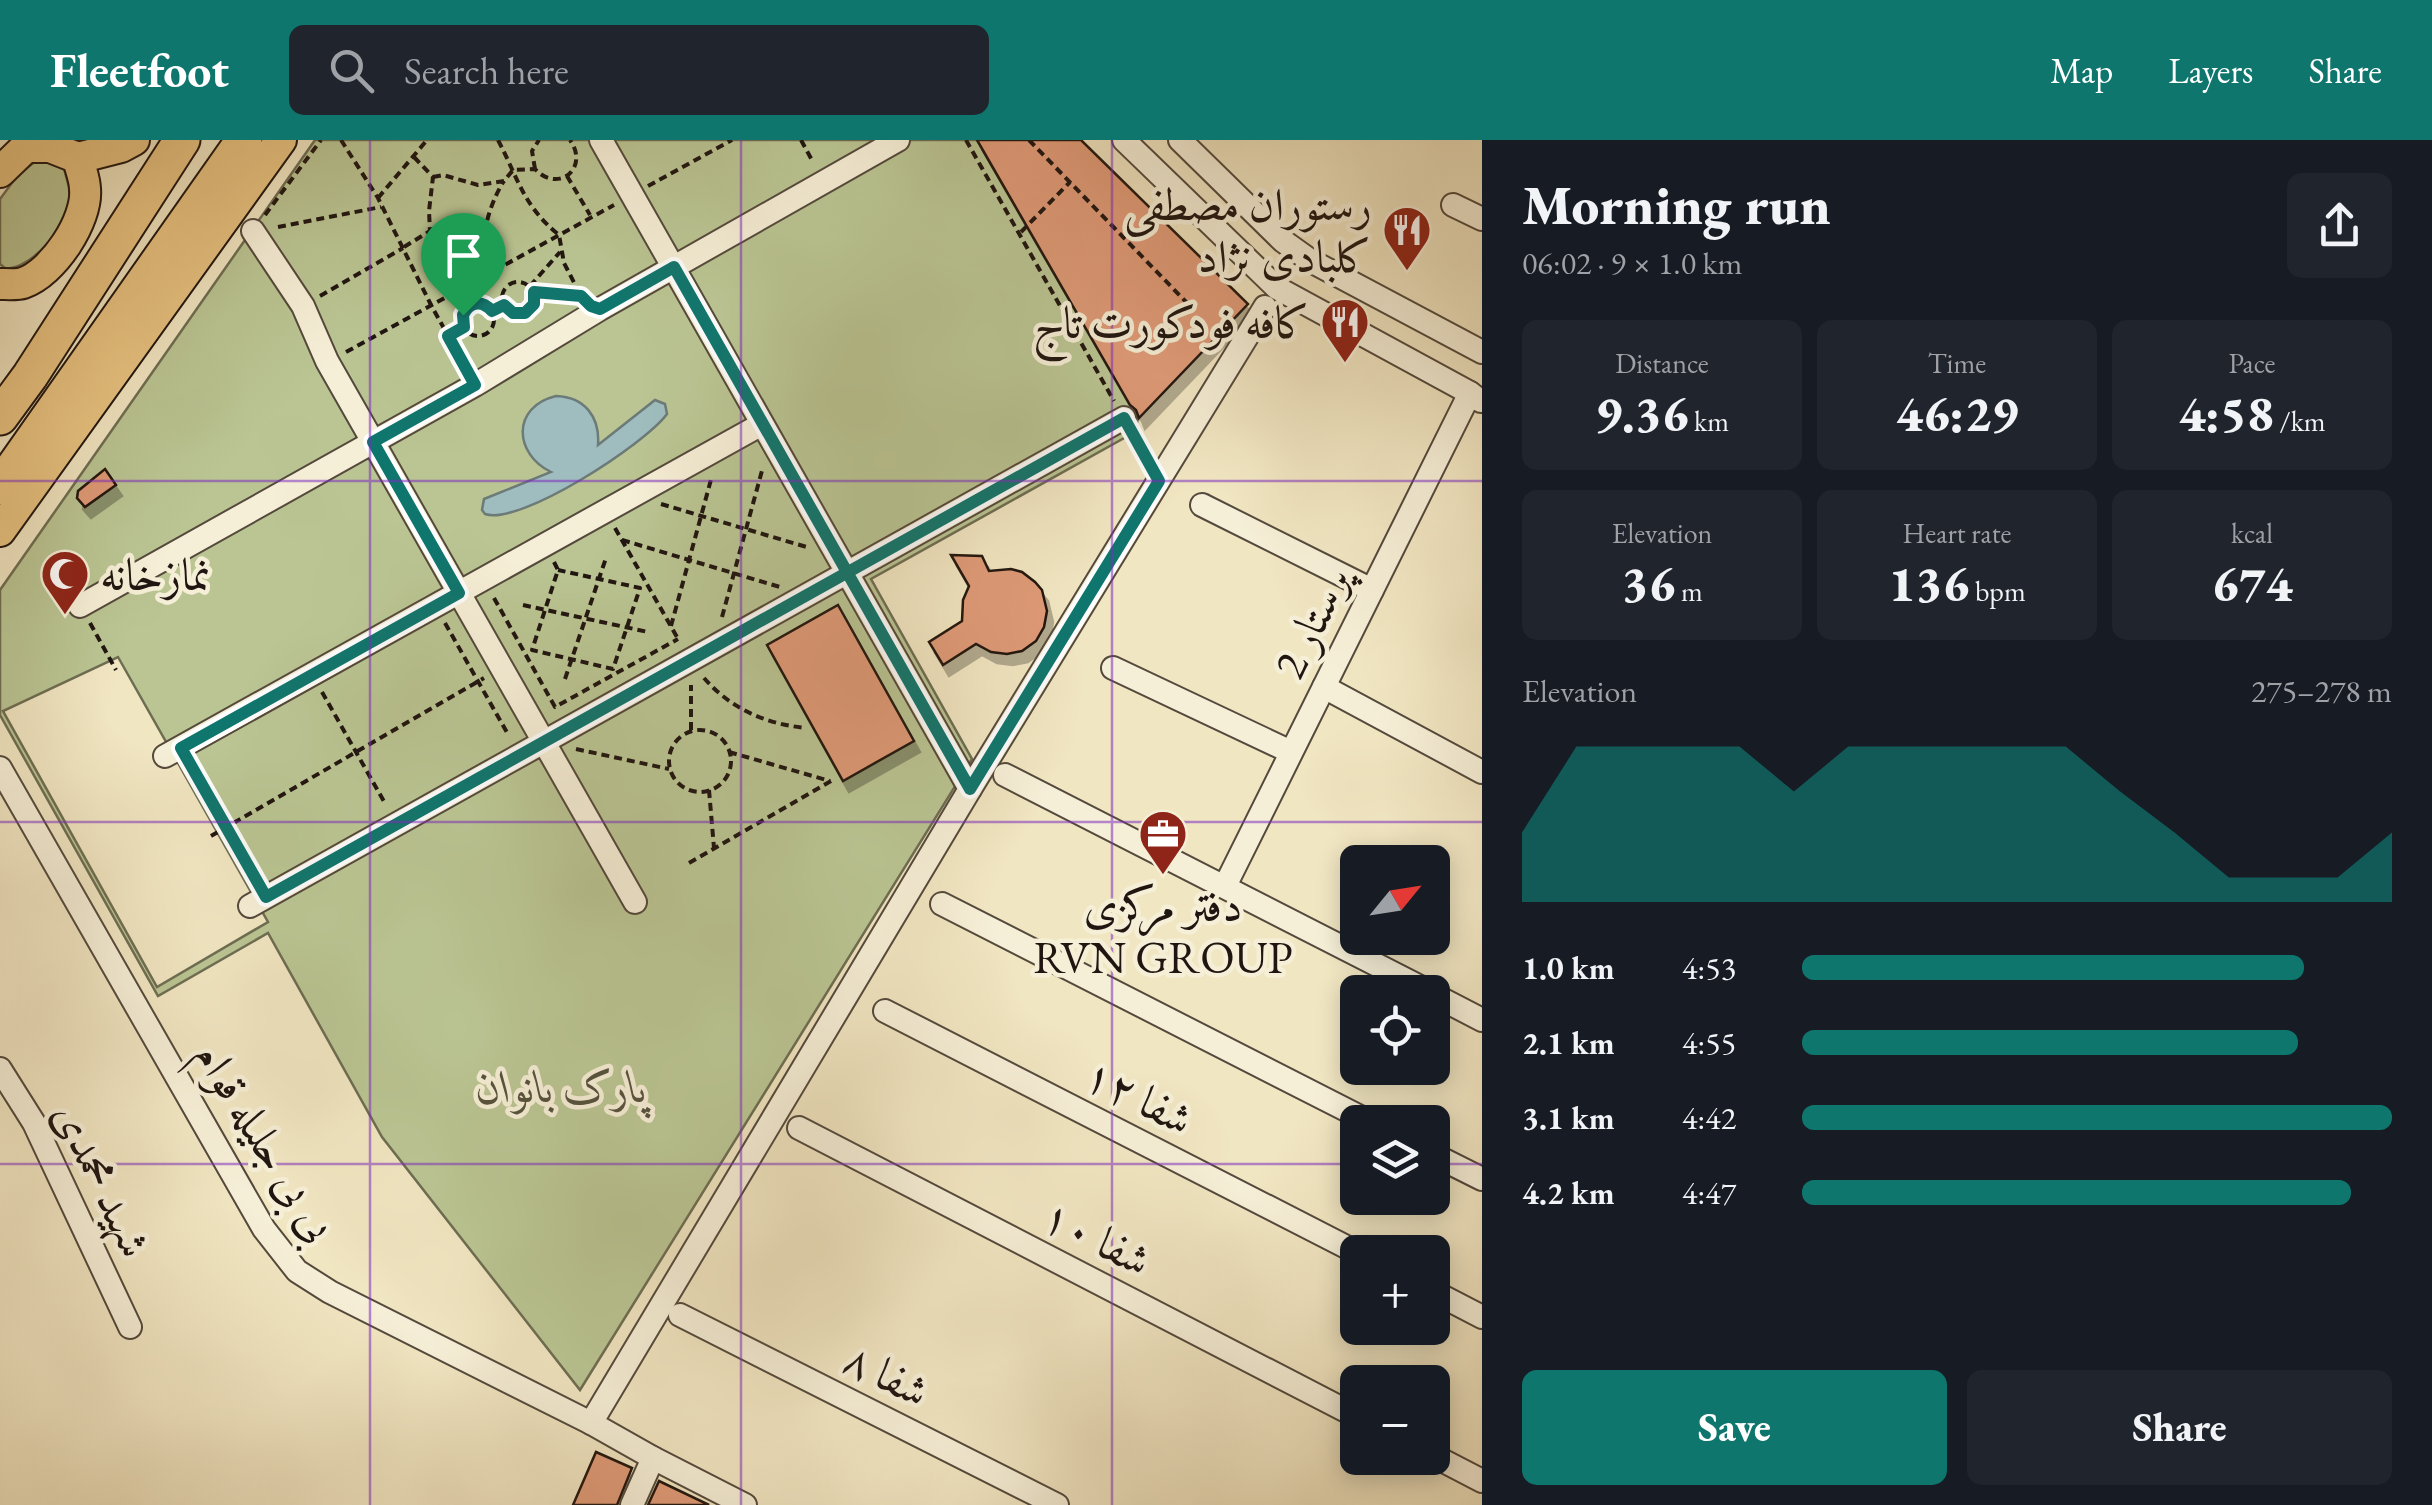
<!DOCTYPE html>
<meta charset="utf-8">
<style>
:root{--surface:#171b24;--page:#20242c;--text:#f1f3f6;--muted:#9ea1a6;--accent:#0f766e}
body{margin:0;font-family:"EB Garamond",Amiri,serif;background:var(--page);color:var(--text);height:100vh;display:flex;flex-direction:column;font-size:38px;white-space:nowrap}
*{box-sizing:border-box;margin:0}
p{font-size:32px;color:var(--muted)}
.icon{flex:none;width:55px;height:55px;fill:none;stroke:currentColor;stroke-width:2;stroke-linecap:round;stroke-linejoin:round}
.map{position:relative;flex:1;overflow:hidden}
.side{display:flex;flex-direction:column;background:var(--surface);width:950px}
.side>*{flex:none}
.needle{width:65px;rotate:60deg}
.buttons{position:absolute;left:1340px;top:705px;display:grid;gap:20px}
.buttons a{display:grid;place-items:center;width:110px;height:110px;border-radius:15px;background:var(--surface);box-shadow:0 5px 25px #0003;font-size:50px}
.pin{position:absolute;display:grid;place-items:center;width:85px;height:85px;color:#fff;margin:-102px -42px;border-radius:50% 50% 50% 0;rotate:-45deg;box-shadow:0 0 10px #0007}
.pin .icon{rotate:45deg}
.round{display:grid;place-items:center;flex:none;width:105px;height:105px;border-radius:15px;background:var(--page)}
.headline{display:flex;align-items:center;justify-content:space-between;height:170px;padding:0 40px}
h1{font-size:55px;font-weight:800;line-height:75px}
.metrics{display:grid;grid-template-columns:repeat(3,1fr);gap:15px;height:170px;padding:10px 40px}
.metrics div{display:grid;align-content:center;border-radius:15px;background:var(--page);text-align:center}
.metrics b{font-size:50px;font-weight:800}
.metrics small{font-size:28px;font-weight:400}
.metrics p{font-size:28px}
.chart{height:280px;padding:20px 40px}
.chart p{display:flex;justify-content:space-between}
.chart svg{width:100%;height:180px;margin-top:10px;fill:var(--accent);opacity:.7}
.primary-button{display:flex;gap:20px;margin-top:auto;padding:20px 40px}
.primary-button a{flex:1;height:115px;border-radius:15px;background:var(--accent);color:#fff;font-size:40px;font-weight:800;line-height:115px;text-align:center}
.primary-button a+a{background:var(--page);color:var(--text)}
ul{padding:0 40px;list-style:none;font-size:32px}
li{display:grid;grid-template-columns:160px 120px 1fr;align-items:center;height:75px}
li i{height:25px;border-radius:12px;background:var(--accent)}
header{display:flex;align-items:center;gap:60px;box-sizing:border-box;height:140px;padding:0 50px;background:var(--accent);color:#fff}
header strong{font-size:48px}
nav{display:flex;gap:55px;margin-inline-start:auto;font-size:35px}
.search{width:700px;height:90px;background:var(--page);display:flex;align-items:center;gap:25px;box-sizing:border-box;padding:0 35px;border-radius:15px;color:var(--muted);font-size:38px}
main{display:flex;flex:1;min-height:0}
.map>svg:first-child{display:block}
</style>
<header>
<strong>Fleetfoot</strong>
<div class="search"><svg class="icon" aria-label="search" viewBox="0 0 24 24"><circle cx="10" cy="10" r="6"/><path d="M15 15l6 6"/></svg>Search here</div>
<nav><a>Map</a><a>Layers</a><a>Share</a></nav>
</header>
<main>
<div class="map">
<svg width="1482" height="1365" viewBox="0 0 1482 1365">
<defs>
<filter id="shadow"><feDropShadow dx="6" dy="11" stdDeviation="0" flood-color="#0004"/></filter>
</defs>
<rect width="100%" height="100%" fill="#f1e6c2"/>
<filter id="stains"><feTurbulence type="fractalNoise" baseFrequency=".002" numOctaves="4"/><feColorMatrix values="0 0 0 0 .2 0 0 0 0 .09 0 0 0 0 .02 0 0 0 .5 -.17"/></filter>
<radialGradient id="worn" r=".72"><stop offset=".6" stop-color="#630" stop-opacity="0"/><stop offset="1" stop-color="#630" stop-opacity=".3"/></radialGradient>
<!-- green -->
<g fill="#bac593" stroke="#6d6d52" stroke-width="2.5" fill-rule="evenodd">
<path d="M315,0H977L1138,278L1135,292L871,439L972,619L580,1250L382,997L268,793L158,856L0,575V450ZM118,517L268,782L157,847L3,571Z"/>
<path d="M48,20L64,29C67,40 71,50 69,61C64,89 35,126 6,129L0,124V59L17,36L33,23Z"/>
</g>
<!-- water -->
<path fill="#9fbdbe" stroke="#6c7a78" stroke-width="2.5" d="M556,256C585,257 600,277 598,305L655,260L665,264L667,274C645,304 520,386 485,374L482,370L484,359L551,332C514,314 511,267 556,256Z"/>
<!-- building -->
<g fill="#df9a77" stroke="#201510" stroke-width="2.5" filter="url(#shadow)">
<path d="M977,0H1081L1248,164L1139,278L1136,270L1130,265Z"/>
<path d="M105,329L116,345L85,367L77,358L78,351Z"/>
<path d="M951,415L982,416L989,431L1011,429L1022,432L1035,442L1042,450L1047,471L1044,487L1036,501L1022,511L1007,514L991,512L976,504L943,525L929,502L962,481L963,460L969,446Z"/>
<path d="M838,465L914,601L843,641L767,505Z"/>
<path d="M596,1312L632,1328L617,1365H573Z"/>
<path d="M659,1341L709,1365H648Z"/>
</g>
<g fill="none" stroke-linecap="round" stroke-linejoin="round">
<!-- minor casing -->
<g stroke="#54493c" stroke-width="26">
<g id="minor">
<path d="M601,0L970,649"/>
<path d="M1124,0L1277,148L1470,253L1481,261"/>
<path d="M1180,0L1283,101L1311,121L1482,212"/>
<path d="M1453,65L1482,79"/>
<path d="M253,91L303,166L327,221L635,762"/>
<path d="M1202,365L1372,450"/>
<path d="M80,466L475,245L600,169L898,0"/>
<path d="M1113,528L1291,612"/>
<path d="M1324,547L1482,632"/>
<path d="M165,616L762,284"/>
<path d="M0,628L264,1089L297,1131L330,1152L591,1283L653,1318L745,1365"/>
<path d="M1005,635L1430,852"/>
<path d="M1225,746L1470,253"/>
<path d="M942,764L1370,982"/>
<path d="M250,766L1124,278"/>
<path d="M1432,854L1482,880"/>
<path d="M885,871L1358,1113"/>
<path d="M0,929L34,983L130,1187"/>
<path d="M799,988L1358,1277"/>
<path d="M1432,1014L1482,1039"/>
<path d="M1432,1151L1482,1177"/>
<path d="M680,1175L1057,1365"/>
<path d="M591,1283L970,649L1265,167"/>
<path d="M1432,1315L1482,1341"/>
<path d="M632,1365L653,1318"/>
</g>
</g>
<!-- major casing -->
<g stroke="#201510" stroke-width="34">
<g id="major">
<path d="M78,18L121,7L134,0"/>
<path d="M0,32L26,7H50L78,18C80,28 85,39 85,49C88,80 53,133 23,143C17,145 6,144 0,144"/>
<path d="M0,391L281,0"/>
</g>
</g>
<!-- highway casing -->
<g stroke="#201510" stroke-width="39">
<g id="highway">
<path d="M0,277L30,236L182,0"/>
<path d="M0,347L244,0"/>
</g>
</g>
<!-- path -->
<g stroke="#201510" stroke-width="4" stroke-dasharray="8 5" stroke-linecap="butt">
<path d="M341,0L378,58L431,165L466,228"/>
<path d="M498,0C518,38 523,66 559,95L564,123L581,156"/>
<path d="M801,0L813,22"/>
<path d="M966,0L1114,261"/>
<path d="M1029,0L1190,166"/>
<path d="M414,17L433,37L429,71L430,91"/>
<path d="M535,29L532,11L539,0"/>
<path d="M567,36L590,75"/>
<path d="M433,37L443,35L478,45L504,41L513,30L535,29C558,54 590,28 570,0"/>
<path d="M648,46L732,0"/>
<path d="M378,58L427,0"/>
<path d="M265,75L321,0"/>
<path d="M278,87L381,67"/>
<path d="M1021,92L1070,42"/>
<path d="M404,107L430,91L471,101L490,120"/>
<path d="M495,130C491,123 486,114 485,106C482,87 494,56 504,41"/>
<circle cx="518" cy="158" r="16"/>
<path d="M530,146L560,112"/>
<path d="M534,152L579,156"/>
<path d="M320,156L403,108"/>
<circle cx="478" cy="180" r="16"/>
<path d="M448,196L464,187"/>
<path d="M346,212L614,65"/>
<path d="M1134,295L1146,318"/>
<path d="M661,364L810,408"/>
<path d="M615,388L677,497"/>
<path d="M622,400L780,447"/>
<path d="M554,422L558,430L532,510L613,529L640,448L558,430"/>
<path d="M494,458L555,567L678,499"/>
<path d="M523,465L648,492"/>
<path d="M722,477L763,327"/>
<path d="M90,483L116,530"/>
<path d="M445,483L509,596"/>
<path d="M671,486L712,336"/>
<path d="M704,538C731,569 766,584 806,588"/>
<path d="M565,539L606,418"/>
<path d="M322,552L386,665"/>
<path d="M691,590V545"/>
<circle cx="700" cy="621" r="31"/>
<path d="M576,609L669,629"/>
<path d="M729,612L830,641"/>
<path d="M191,625L256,738"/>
<path d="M709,650L714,708"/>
<path d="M211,696L484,538"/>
<path d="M689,723L831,641"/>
</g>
<!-- minor -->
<use href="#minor" stroke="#f6efd7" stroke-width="22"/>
<!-- major -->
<use href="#major" stroke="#e8c381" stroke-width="30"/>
<!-- highway -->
<use href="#highway" stroke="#e8c381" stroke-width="35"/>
</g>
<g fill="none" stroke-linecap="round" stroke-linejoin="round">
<!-- route casing -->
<g stroke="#fff" stroke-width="20">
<path id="route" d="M463,175L464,187L448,196L475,245L373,302L459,453L181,608L266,757C552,597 838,438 1124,278L1159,341L970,649C871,475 772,301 674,127L600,169L591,166L581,156L534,152V164L525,173H513L504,165L492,171C482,160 470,161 463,175"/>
</g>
<!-- route -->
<use href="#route" stroke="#0f766e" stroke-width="12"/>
</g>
<!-- grid -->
<path fill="none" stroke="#7b2cbf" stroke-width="2.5" stroke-opacity="0.55" d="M370,0V1365M741,0V1365M1112,0V1365M0,341H1482M0,682H1482M0,1024H1358M1432,1024H1482"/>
<!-- icons -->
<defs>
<g id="restaurant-pin" transform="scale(2.5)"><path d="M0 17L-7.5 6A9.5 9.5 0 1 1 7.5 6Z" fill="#8f2418" stroke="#f6efd7"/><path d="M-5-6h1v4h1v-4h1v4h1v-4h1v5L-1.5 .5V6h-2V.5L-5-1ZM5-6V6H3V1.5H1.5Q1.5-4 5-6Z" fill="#fff"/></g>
<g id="mosque-pin" transform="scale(2.5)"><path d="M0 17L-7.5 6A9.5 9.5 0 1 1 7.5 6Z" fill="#8f2418" stroke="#f6efd7"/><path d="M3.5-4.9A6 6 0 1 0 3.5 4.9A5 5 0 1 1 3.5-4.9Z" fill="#fff"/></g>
<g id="office-pin" transform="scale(2.5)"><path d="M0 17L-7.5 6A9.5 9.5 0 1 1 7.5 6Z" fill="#8f2418" stroke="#f6efd7"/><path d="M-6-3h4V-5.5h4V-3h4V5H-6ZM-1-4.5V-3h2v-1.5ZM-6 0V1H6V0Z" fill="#fff"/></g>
</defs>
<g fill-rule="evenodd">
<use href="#restaurant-pin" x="1407" y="90"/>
<use href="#restaurant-pin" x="1345" y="182"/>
<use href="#mosque-pin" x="65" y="434"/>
<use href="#office-pin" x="1163" y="694"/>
</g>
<g text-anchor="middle" stroke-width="9" stroke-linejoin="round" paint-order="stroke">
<!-- poi labels -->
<g font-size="45" fill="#201510" stroke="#f6efd7" text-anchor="end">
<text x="1372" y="80">رستوران مصطفی<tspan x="1372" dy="52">کلبادی نژاد</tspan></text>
<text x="1310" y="198">کافه فودکورت تاج</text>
<text x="100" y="450" text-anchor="start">نمازخانه</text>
<text x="1163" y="781" text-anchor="middle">دفتر مرکزی<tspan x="1163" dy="52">RVN GROUP</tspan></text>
</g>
<!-- street labels -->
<g font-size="45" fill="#201510" stroke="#f6efd7">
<text transform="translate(1311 482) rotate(-64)" y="16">پرستار 2</text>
<text transform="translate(1139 956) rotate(27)" y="16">شفا ۱۲</text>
<text transform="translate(266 1001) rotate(58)" y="16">بی بی جلیله قوام</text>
<text transform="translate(103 1039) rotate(64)" y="16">شهید محمدی</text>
<text transform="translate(1097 1097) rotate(27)" y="16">شفا ۱۰</text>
<text transform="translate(887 1234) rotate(27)" y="16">شفا ۸</text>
</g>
<!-- park labels -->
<g font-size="45" font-style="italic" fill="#56533e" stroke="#f6efd7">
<text x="562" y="962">پارک بانوان</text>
</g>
</g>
<rect width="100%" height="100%" filter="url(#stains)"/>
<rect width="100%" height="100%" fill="url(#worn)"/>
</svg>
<div class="buttons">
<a><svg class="needle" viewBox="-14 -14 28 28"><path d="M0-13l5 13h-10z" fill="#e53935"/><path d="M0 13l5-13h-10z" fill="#9ea1a6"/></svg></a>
<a><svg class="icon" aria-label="locate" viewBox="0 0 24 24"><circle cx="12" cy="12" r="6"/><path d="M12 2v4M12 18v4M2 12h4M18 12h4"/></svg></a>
<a><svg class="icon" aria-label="layers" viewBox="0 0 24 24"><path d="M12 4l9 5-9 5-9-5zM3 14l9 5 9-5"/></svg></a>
<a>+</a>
<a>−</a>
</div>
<div class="pin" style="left:463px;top:175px;background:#1e9e55"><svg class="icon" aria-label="arrive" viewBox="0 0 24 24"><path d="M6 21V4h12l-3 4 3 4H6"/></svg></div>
</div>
<section class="side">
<div class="headline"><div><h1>Morning run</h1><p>06:02 · 9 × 1.0 km</p></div><a class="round"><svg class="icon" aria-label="share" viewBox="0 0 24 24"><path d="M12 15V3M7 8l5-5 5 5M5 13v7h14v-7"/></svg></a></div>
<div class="metrics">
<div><p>Distance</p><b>9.36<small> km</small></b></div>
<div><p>Time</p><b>46:29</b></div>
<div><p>Pace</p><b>4:58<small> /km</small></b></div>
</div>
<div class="metrics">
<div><p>Elevation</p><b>36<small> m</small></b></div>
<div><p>Heart rate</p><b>136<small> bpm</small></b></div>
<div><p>kcal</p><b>674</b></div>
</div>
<div class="chart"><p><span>Elevation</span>275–278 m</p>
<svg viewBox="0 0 160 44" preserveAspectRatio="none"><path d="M0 44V27L10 6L20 6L30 6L40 6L50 17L60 6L70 6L80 6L90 6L100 6L110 17L120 27L130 38L140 38L150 38L160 27V44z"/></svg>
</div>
<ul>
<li><b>1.0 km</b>4:53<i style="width:85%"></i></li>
<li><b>2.1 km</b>4:55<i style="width:84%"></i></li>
<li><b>3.1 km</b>4:42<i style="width:100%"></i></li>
<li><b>4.2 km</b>4:47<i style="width:93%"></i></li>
</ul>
<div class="primary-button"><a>Save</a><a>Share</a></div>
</section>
</main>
